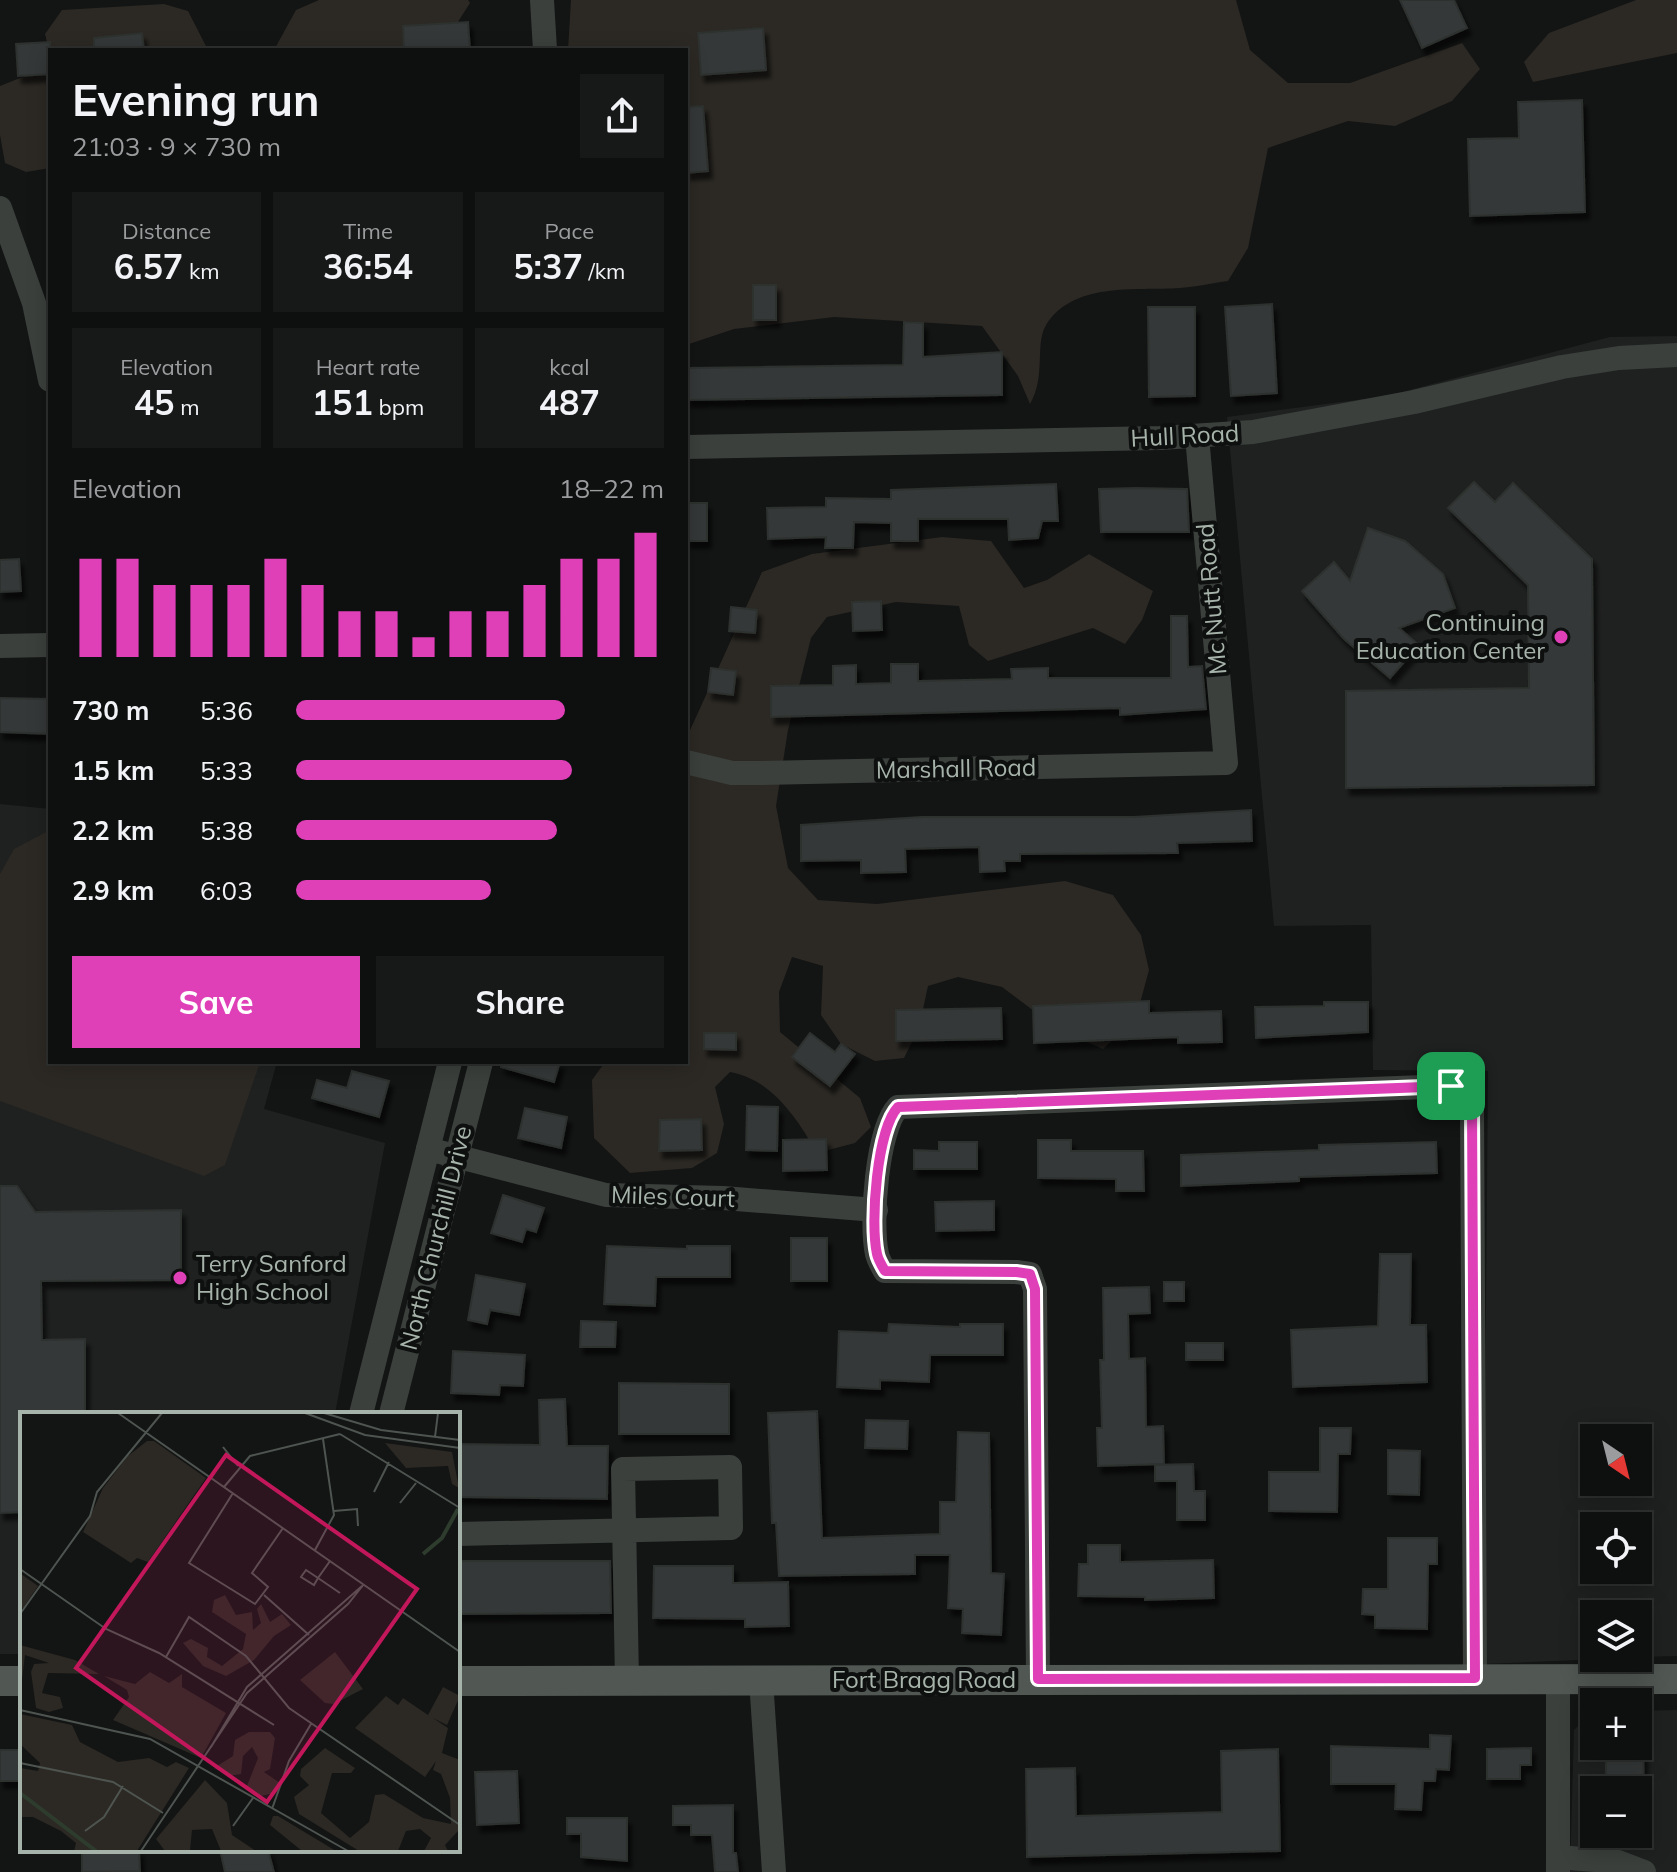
<!DOCTYPE html>
<meta charset="utf-8">
<style>
:root{--surface:#0e0f0f;--page:#171818;--text:#f1f3f6;--muted:#9b9c9e;--line:#2e2f2f;--accent:#df40b8}
body{margin:0;font-family:Mulish,sans-serif;background:var(--page);color:var(--text);height:100vh;display:flex;flex-direction:column;font-size:30px;white-space:nowrap}
*{box-sizing:border-box;margin:0}
p{font-size:26px;color:var(--muted)}
.icon{flex:none;width:44px;height:44px;fill:none;stroke:currentColor;stroke-width:2;stroke-linecap:round;stroke-linejoin:round}
.map{position:relative;flex:1;overflow:hidden}
.sheet{position:absolute;left:48px;top:48px;width:640px;height:1016px;display:flex;flex-direction:column;background:var(--surface);border-radius:0px;box-shadow:0 4px 20px #0003,0 0 0 2px var(--line)}
.sheet>*{flex:none}
.needle{width:52px;rotate:145deg}
.tools{position:absolute;left:1580px;top:1424px;display:grid;gap:16px}
.tools a{display:grid;place-items:center;width:72px;height:72px;border-radius:0px;background:var(--surface);box-shadow:0 4px 20px #0003,0 0 0 2px var(--line);font-size:40px}
.pin{position:absolute;display:grid;place-items:center;width:68px;height:68px;color:#fff;margin:-34px;border-radius:16px;box-shadow:0 4px 12px #0006}
.round{display:grid;place-items:center;flex:none;width:84px;height:84px;border-radius:0px;background:var(--page)}
.summary{display:flex;align-items:center;justify-content:space-between;height:136px;padding:0 24px}
h1{font-size:44px;font-weight:700;line-height:60px}
.metrics{display:grid;grid-template-columns:repeat(3,1fr);gap:12px;height:136px;padding:8px 24px}
.metrics div{display:grid;align-content:center;border-radius:0px;background:var(--page);text-align:center}
.metrics b{font-size:34px;font-weight:700}
.metrics small{font-size:22px;font-weight:400}
.metrics p{font-size:22px}
.chart{height:224px;padding:16px 24px}
.chart p{display:flex;justify-content:space-between}
.chart svg{width:100%;height:144px;margin-top:8px;stroke:var(--accent);stroke-width:6}
.cta{display:flex;gap:16px;margin-top:auto;padding:16px 24px}
.cta a{flex:1;height:92px;border-radius:0px;background:var(--accent);color:#fff;font-size:32px;font-weight:700;line-height:92px;text-align:center}
.cta a+a{background:var(--page);color:var(--text)}
ul{padding:0 24px;list-style:none;font-size:26px}
li{display:grid;grid-template-columns:128px 96px 1fr;align-items:center;height:60px}
li i{height:20px;border-radius:10px;background:var(--accent)}
.map>svg:first-child{display:block}
</style>
<div class="map">
<svg width="1677" height="1872" viewBox="0 0 1677 1872">
<defs>
<filter id="shadow"><feDropShadow dx="4" dy="7" stdDeviation="2" flood-color="#0009"/></filter>
</defs>
<rect width="100%" height="100%" fill="#131414"/>
<!-- built -->
<g fill="#1f2120" fill-rule="evenodd">
<path d="M1677,336V1656L1638,1657V1614H1594V1658H1625L1483,1664L1488,1071L1373,1070L1371,925L1274,926L1227,417L1387,396L1610,337ZM1594,1438H1638V1482H1594ZM1594,1526H1638V1570H1594Z"/>
<path d="M0,804L50,809V1062H277L264,1109L385,1143L335,1414H22V1654H0Z"/>
<path d="M1677,1710V1872H1570L1574,1730L1594,1711V1746H1638V1711ZM1594,1790H1638V1834H1594Z"/>
</g>
<!-- green -->
<g fill="#2c2924">
<path d="M319,0H468L470,3L440,50H274L296,10Z"/>
<path d="M571,0H1236L1250,50L1288,83H1350L1462,43L1480,69L1452,101L1395,126L1348,121L1268,148L1248,248L1228,281C1212,283 1196,287 1180,288C1136,291 1071,281 1045,327C1035,347 1046,376 1030,404L1018,376L982,326L834,317L734,329L686,345V50H568Z"/>
<path d="M1636,0H1677V53L1533,82L1524,62L1549,33Z"/>
<path d="M164,4L188,11L208,50H50V55L45,34L62,10Z"/>
<path d="M50,66V168L26,172L5,163L0,135V86Z"/>
<path d="M942,537L991,541L1024,588L1047,580L1089,554L1153,591L1142,620L1125,644L1093,628L988,661L969,645L959,606L896,602L827,617L811,638L788,730L776,806L788,868L818,900L877,904L1065,881L1113,895L1141,935L1149,970L1136,1018L1103,1049L1058,1029L1002,987L958,977L928,986L919,1028L904,1058L875,1061L841,1044L821,1015L823,966L792,957L779,992L780,1032L860,1098L871,1127L855,1143L817,1153C797,1118 771,1079 730,1072L715,1087L724,1124L717,1153L692,1168L630,1173L594,1138L592,1080L605,1062H686V739L762,572L812,554Z"/>
<path d="M50,830V1062H260L225,1165L204,1176L0,1101V874L14,849Z"/>
</g>
<!-- building -->
<g fill="#353937" stroke="#2d302f" stroke-width="2" filter="url(#shadow)">
<path d="M1400,0H1454L1467,28L1422,48Z"/>
<path d="M468,22L470,50H404L403,26Z"/>
<path d="M763,28L766,70L701,75L698,33Z"/>
<path d="M142,33L144,50H94V38Z"/>
<path d="M50,42V74L18,76L16,44Z"/>
<path d="M1582,100L1585,212L1470,216L1468,139L1519,138L1518,102Z"/>
<path d="M703,106L708,171L686,173V107Z"/>
<rect x="753" y="285" width="23" height="35"/>
<path d="M1272,304L1277,393L1231,396L1225,307Z"/>
<path d="M1148,307H1195V396L1149,397Z"/>
<path d="M904,322L923,323V357L1002,352V395L686,400V368L903,365Z"/>
<path d="M1474,482L1495,502L1513,483L1592,559L1594,785L1346,788V691L1529,688L1528,585L1448,508Z"/>
<path d="M1056,484L1058,521H1042L1038,538L1009,540L1008,519H918V541H891V523L854,522L853,548H825L826,537L768,539L767,508L826,507V498L891,499V490Z"/>
<path d="M1136,488L1187,489L1189,532H1101L1099,489Z"/>
<rect x="686" y="503" width="21" height="38"/>
<path d="M1368,528L1405,541L1443,574L1455,608L1399,628L1419,645L1390,678L1344,639L1302,591L1334,562L1350,581Z"/>
<path d="M19,559L21,591L0,592V560Z"/>
<path d="M881,601L882,630L853,631L852,602Z"/>
<path d="M731,607L757,610L755,633L729,631Z"/>
<path d="M1171,616H1187L1188,667L1202,666L1206,709L1120,715V708L771,717V686L833,685V666L856,665V684L891,683V664H918V681L1012,679L1011,669L1048,668V678H1171Z"/>
<path d="M711,668L736,671L733,695L708,692Z"/>
<path d="M0,698L50,699V734L0,732Z"/>
<path d="M1251,810L1252,841L1177,843L1178,853L1020,854V861H1004L1005,871L980,872L979,847L905,849L906,872L861,873V860L801,861V825L921,817H1134Z"/>
<path d="M1149,1001V1013L1221,1011L1222,1042L1178,1043V1037L1034,1043L1033,1006Z"/>
<path d="M1324,1002H1368V1032L1256,1038L1255,1007L1324,1006Z"/>
<path d="M1001,1008L1002,1039L896,1041V1010Z"/>
<path d="M704,1033H736V1050L704,1049Z"/>
<path d="M810,1033L835,1052L841,1044L855,1054L830,1086L792,1057Z"/>
<path d="M502,1062H560L554,1082L501,1067Z"/>
<path d="M352,1071L389,1081L379,1117L312,1098L317,1080L347,1088Z"/>
<path d="M747,1106L778,1107L777,1151L746,1150Z"/>
<path d="M525,1108L567,1117L561,1148L518,1138Z"/>
<path d="M701,1119L702,1150L659,1151L660,1120Z"/>
<path d="M826,1139L827,1170L783,1171V1140Z"/>
<path d="M1038,1140H1071V1151H1143L1144,1191H1116V1179L1038,1178Z"/>
<path d="M939,1142H977V1169H914V1150L939,1151Z"/>
<path d="M1436,1142L1437,1173L1299,1177V1181L1181,1186V1155L1319,1150V1145Z"/>
<path d="M0,1186H17L35,1212L181,1210V1280L41,1281L42,1340L85,1339V1414H22V1512L0,1513Z"/>
<path d="M503,1195L544,1208L536,1232L526,1229L522,1242L491,1233Z"/>
<path d="M994,1201V1230L936,1231L935,1202Z"/>
<rect x="791" y="1238" width="36" height="43"/>
<path d="M607,1246L687,1249V1246H730V1277H656L655,1306L604,1304Z"/>
<path d="M1380,1254H1411L1410,1325H1426L1427,1382L1293,1387L1291,1330L1378,1326Z"/>
<path d="M476,1275L525,1284L519,1315L490,1310L487,1324L468,1320Z"/>
<rect x="1164" y="1282" width="20" height="19"/>
<path d="M1149,1287L1150,1313L1128,1314L1129,1359L1145,1358L1146,1427L1163,1426L1164,1464L1098,1466L1097,1428H1102L1100,1360H1104L1103,1288Z"/>
<path d="M581,1321L616,1322L615,1347H580Z"/>
<path d="M889,1324L960,1327V1324H1003V1355H930L929,1382L880,1380V1389L837,1387L839,1331L888,1333Z"/>
<rect x="1186" y="1343" width="37" height="17"/>
<path d="M453,1351L525,1355L523,1386L500,1385L499,1395L451,1393Z"/>
<path d="M619,1383L729,1384V1434H619Z"/>
<path d="M565,1399L567,1446H608L607,1499L458,1497V1444L540,1445L539,1400Z"/>
<path d="M817,1411L822,1538L940,1534V1502H956L958,1432L989,1433L991,1573L1004,1574L1001,1635L962,1633L963,1609L948,1608L950,1555H915V1574L779,1576L776,1523H772L768,1413Z"/>
<path d="M866,1420L908,1421L907,1449L865,1448Z"/>
<path d="M1320,1428H1351L1350,1454H1338L1337,1512L1269,1511V1472H1320Z"/>
<path d="M1388,1450L1420,1451L1419,1495L1388,1494Z"/>
<path d="M1193,1464L1194,1491H1205V1520H1177V1481H1155V1465Z"/>
<path d="M1388,1538H1437V1564H1428L1427,1629L1375,1628V1615L1362,1614L1363,1589H1388Z"/>
<path d="M1088,1545H1120V1562L1213,1560L1214,1598L1145,1600V1597L1078,1596L1079,1564H1088Z"/>
<path d="M458,1561H610L611,1613L458,1614Z"/>
<path d="M654,1566H733V1583L788,1582L789,1626L745,1627V1619L653,1618Z"/>
<path d="M1430,1735L1451,1736L1449,1770L1436,1769L1435,1781H1423L1421,1810L1395,1809L1396,1784H1331V1746L1430,1749Z"/>
<path d="M1606,1746H1643L1644,1790H1606Z"/>
<path d="M1531,1748V1765H1520V1779H1487V1749Z"/>
<path d="M1278,1749L1280,1851L1027,1857L1026,1769L1075,1768L1076,1816L1222,1812L1221,1751Z"/>
<rect x="0" y="1750" width="22" height="31"/>
<path d="M517,1771L519,1823L477,1825L475,1772Z"/>
<path d="M733,1805V1853H736L738,1872H715L712,1835H691V1825H673V1806Z"/>
<path d="M567,1818H627V1861L581,1857V1834H567Z"/>
<path d="M82,1850H139L140,1871L82,1872Z"/>
<path d="M220,1850H268L274,1872H225Z"/>
</g>
<g fill="none" stroke-linecap="round" stroke-linejoin="round">
<!-- minor -->
<g stroke="#3b403d" stroke-width="24">
<path d="M542,0L545,50"/>
<path d="M0,208L34,303L50,380"/>
<path d="M686,447L1160,438L1253,432L1414,402L1562,367L1619,358L1677,355"/>
<path d="M0,646L50,645"/>
<path d="M686,762L732,773H759L1226,763L1197,436"/>
<path d="M428,1149L606,1195L723,1198L876,1210"/>
<path d="M361,1414L450,1062"/>
<path d="M391,1414L481,1062"/>
<path d="M458,1534L731,1528L730,1467L623,1469L627,1680"/>
<path d="M1558,1678V1872"/>
<path d="M1038,1679L1035,1289L1030,1274L1016,1272L885,1271C882,1266 878,1259 877,1254C870,1223 877,1129 898,1107L1451,1086L1466,1090L1472,1106L1475,1678"/>
<path d="M761,1680L774,1872"/>
<path d="M1558,1857L1618,1862L1644,1872"/>
</g>
<!-- major -->
<g stroke="#515853" stroke-width="30">
<path d="M0,1681H22"/>
<path d="M458,1681L1677,1679"/>
</g>
</g>
<g fill="none" stroke-linecap="round" stroke-linejoin="round">
<!-- route casing -->
<g stroke="#fff" stroke-width="16">
<path id="route" d="M1451,1086L1466,1090L1472,1106L1475,1678L1038,1679L1035,1289L1030,1274L1016,1272L885,1271C882,1266 878,1259 877,1254C870,1223 877,1129 898,1107Z"/>
</g>
<!-- route -->
<use href="#route" stroke="#df40b8" stroke-width="10"/>
</g>
<!-- markers -->
<g fill="#df40b8" stroke="#0e0f0f" stroke-width="3">
<circle cx="1561" cy="637" r="8"/>
<circle cx="180" cy="1278" r="8"/>
</g>
<g text-anchor="middle" stroke-width="8" stroke-linejoin="round" paint-order="stroke">
<!-- street labels -->
<g font-size="24" fill="#a6b3aa" stroke="#0e0f0f">
<text transform="translate(1185 436) rotate(-3)" y="8">Hull Road</text>
<text transform="translate(1212 599) rotate(-95)" y="8">Mc Nutt Road</text>
<text transform="translate(956 769) rotate(-1)" y="8">Marshall Road</text>
<text transform="translate(673 1197) rotate(2)" y="8">Miles Court</text>
<text transform="translate(436 1238) rotate(-76)" y="8">North Churchill Drive</text>
<text x="924" y="1688">Fort Bragg Road</text>
</g>
<!-- poi labels -->
<g font-size="24" fill="#a6b3aa" stroke="#0e0f0f" text-anchor="end">
<text x="1545" y="631">Continuing<tspan x="1545" dy="28">Education Center</tspan></text>
<text x="196" y="1272" text-anchor="start">Terry Sanford<tspan x="196" dy="28">High School</tspan></text>
</g>
</g>
<!-- overview -->
<g transform="translate(20 1412)">
<rect width="440" height="440" fill="#131414"/>
<path d="M127,29H134L186,66L128,150L117,146L111,151L63,120L83,76L108,44ZM365,31L432,40L439,76L432,72L428,54L386,56ZM1,162L18,174L3,196L0,194ZM205,183L216,203L232,200L233,218L241,211L237,197L241,192L250,210L262,202L271,213L254,224L234,248L206,264L183,254L163,231L171,227L188,236L187,245L202,254L223,237L226,222L192,200L194,188ZM0,233L55,248L79,262L28,261L22,281L40,285L43,296L29,300L16,296L11,260L14,252L29,251L5,243L0,284ZM315,240L343,277L314,292L305,291L280,268ZM130,260L149,271L162,262V275L206,301L181,346L93,308L109,285L107,278L84,264L115,272ZM423,275L440,284L427,313L413,306L428,316L422,341L440,348V417L425,433L428,439H404L411,426L400,417L386,419L378,439H339L279,402L274,385L289,373L280,364L281,357L305,336L335,356L331,361H312L301,401L330,426L349,410L355,383L364,382L403,406L431,412L430,386L421,362L413,358L416,349L405,365L335,316L366,284L378,293L383,286L408,303ZM0,302L52,313L60,330L98,350L129,346L147,355L156,350L169,356L117,439H54L56,431L41,419L13,405H0V356L18,359L20,351L0,332ZM229,320H250L255,326L250,357L244,360L260,371L254,381L241,384L227,374L238,346L232,335L223,344L221,362L208,364L194,356L213,344L215,328ZM185,368L207,391L212,423L236,439H201L192,417L172,418L170,439H145L136,427ZM253,404H258L316,439H282L250,413Z" fill="#2c2924"/>
<path fill="none" stroke="#2e3c2e" stroke-width="4" d="M403,142L422,126L438,97M0,381L76,439"/>
<path fill="none" stroke="#4e5450" stroke-width="2" d="M98,1L440,240M285,1L345,23L440,36M304,1L361,18L440,28M320,22L440,96M415,25L418,1M203,35L218,54M204,75L230,44L320,22M354,80L369,50M213,81L169,151L235,192L248,175L232,161L263,116M380,91L396,71M314,99L337,97L338,114M440,127V172M295,138L314,103L303,27M310,149L298,166L294,173L281,165L286,158L298,166L320,181M0,157L86,217L139,241L254,313M244,183L289,223M0,202L70,104L77,80L142,1M146,245L169,205L226,244L269,296L440,413M0,298L130,327L328,439M191,335L227,275L342,174M0,351L93,370L143,401M252,397L269,349L291,312M213,414L233,386M65,419L84,405L103,374M121,439L227,281L328,192L344,172"/>
<path fill="#c2185b" fill-opacity="0.15" stroke="#c2185b" stroke-width="4" d="M206,43L397,177L247,390L56,256Z"/>
<rect width="440" height="440" fill="none" stroke="#a6b3aa" stroke-width="4"/>
</g>
</svg>
<div class="tools">
<a><svg class="needle" viewBox="-14 -14 28 28"><path d="M0-13l5 13h-10z" fill="#e53935"/><path d="M0 13l5-13h-10z" fill="#9b9c9e"/></svg></a>
<a><svg class="icon" aria-label="locate" viewBox="0 0 24 24"><circle cx="12" cy="12" r="6"/><path d="M12 2v4M12 18v4M2 12h4M18 12h4"/></svg></a>
<a><svg class="icon" aria-label="layers" viewBox="0 0 24 24"><path d="M12 4l9 5-9 5-9-5zM3 14l9 5 9-5"/></svg></a>
<a>+</a>
<a>−</a>
</div>
<div class="pin" style="left:1451px;top:1086px;background:#1e9e55"><svg class="icon" aria-label="arrive" viewBox="0 0 24 24"><path d="M6 21V4h12l-3 4 3 4H6"/></svg></div>
<section class="sheet">
<div class="summary"><div><h1>Evening run</h1><p>21:03 · 9 × 730 m</p></div><a class="round"><svg class="icon" aria-label="share" viewBox="0 0 24 24"><path d="M12 15V3M7 8l5-5 5 5M5 13v7h14v-7"/></svg></a></div>
<div class="metrics">
<div><p>Distance</p><b>6.57<small> km</small></b></div>
<div><p>Time</p><b>36:54</b></div>
<div><p>Pace</p><b>5:37<small> /km</small></b></div>
</div>
<div class="metrics">
<div><p>Elevation</p><b>45<small> m</small></b></div>
<div><p>Heart rate</p><b>151<small> bpm</small></b></div>
<div><p>kcal</p><b>487</b></div>
</div>
<div class="chart"><p><span>Elevation</span>18–22 m</p>
<svg viewBox="0 0 160 44" preserveAspectRatio="none"><path d="M5 44V14M15 44V14M25 44V22M35 44V22M45 44V22M55 44V14M65 44V22M75 44V30M85 44V30M95 44V38M105 44V30M115 44V30M125 44V22M135 44V14M145 44V14M155 44V6"/></svg>
</div>
<ul>
<li><b>730 m</b>5:36<i style="width:73%"></i></li>
<li><b>1.5 km</b>5:33<i style="width:75%"></i></li>
<li><b>2.2 km</b>5:38<i style="width:71%"></i></li>
<li><b>2.9 km</b>6:03<i style="width:53%"></i></li>
</ul>
<div class="cta"><a>Save</a><a>Share</a></div>
</section>
</div>
